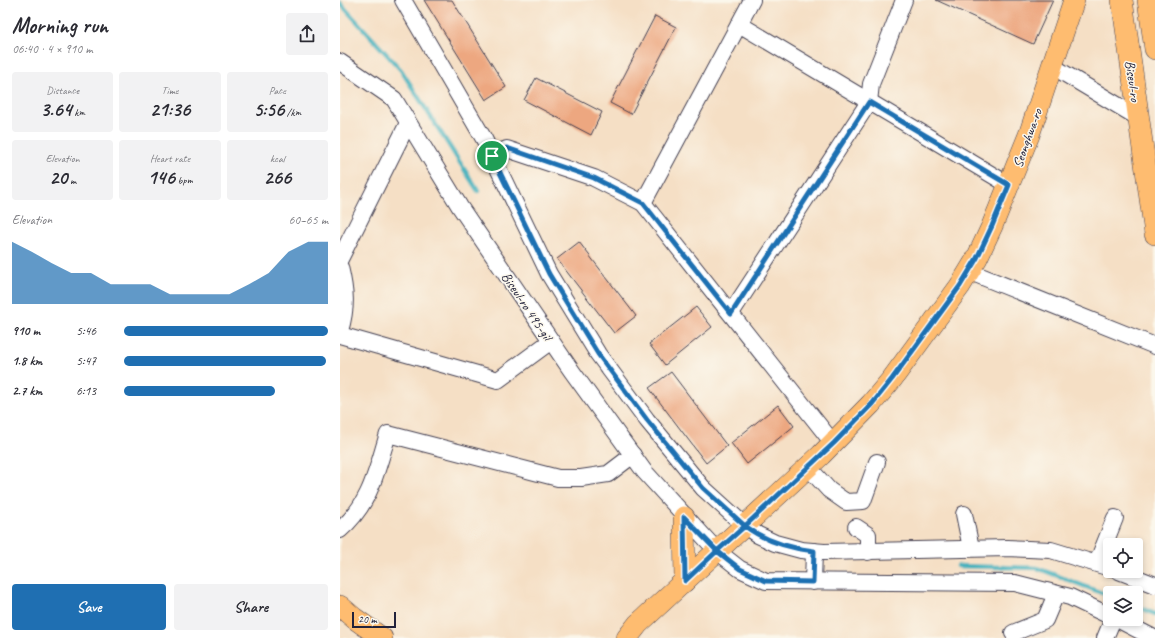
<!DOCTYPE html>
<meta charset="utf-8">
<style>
:root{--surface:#fff;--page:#f2f2f3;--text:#2b2b33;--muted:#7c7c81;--accent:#1f6fb2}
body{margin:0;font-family:Caveat,sans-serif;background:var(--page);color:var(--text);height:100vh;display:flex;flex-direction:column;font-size:15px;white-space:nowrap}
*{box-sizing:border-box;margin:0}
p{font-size:13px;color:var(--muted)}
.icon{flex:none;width:22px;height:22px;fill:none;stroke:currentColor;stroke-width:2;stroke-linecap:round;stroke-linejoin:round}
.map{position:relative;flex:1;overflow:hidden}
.details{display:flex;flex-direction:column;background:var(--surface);width:340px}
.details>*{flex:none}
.controls{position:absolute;left:763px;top:538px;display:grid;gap:8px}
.controls a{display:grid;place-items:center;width:40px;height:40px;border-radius:4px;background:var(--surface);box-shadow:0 2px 6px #0003;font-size:20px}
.scale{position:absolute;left:12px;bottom:10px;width:44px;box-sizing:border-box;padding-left:4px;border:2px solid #22223b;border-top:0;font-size:11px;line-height:14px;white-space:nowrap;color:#22223b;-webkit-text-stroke:3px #fbf7ec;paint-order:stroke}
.pin{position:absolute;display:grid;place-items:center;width:34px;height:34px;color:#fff;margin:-17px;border:2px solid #fff;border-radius:50%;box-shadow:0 1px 4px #0007}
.round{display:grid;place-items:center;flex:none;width:42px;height:42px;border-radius:4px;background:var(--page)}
.overview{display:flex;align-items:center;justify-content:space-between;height:68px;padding:0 12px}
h1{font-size:22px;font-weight:700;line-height:30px}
.metrics{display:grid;grid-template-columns:repeat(3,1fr);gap:6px;height:68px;padding:4px 12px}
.metrics div{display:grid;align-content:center;border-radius:4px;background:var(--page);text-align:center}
.metrics b{font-size:20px;font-weight:700}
.metrics small{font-size:11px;font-weight:400}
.metrics p{font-size:11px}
.chart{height:112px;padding:8px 12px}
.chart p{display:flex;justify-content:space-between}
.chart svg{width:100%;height:72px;margin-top:4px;fill:var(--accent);opacity:.7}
.cta{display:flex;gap:8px;margin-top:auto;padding:8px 12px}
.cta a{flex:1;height:46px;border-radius:4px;background:var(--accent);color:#fff;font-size:16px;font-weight:700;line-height:46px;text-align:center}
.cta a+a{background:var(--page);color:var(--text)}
ul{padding:0 12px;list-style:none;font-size:13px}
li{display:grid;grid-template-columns:64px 48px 1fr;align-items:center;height:30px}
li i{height:10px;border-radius:5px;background:var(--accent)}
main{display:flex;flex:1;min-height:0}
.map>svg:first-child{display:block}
</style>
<main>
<section class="details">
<div class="overview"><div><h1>Morning run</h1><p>06:40 · 4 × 910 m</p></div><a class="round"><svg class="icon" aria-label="share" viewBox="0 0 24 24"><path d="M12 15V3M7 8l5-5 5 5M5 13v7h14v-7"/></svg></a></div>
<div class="metrics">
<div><p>Distance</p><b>3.64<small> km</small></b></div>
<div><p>Time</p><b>21:36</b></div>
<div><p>Pace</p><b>5:56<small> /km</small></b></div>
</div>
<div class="metrics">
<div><p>Elevation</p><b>20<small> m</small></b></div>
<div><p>Heart rate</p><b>146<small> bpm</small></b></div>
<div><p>kcal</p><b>266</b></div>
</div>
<div class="chart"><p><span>Elevation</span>60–65 m</p>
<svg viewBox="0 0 160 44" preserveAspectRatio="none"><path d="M0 44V6L10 12L20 19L30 25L40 25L50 32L60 32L70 32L80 38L90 38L100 38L110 38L120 32L130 25L140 12L150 6L160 6V44z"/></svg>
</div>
<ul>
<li><b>910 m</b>5:46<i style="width:100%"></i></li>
<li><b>1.8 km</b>5:47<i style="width:99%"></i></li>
<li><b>2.7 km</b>6:13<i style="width:74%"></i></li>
</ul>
<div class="cta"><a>Save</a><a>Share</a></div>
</section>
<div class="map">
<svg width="815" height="638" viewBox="0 0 815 638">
<rect width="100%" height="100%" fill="#fbf7ec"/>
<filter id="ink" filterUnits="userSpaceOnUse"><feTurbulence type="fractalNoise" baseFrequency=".025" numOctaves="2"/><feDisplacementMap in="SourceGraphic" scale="8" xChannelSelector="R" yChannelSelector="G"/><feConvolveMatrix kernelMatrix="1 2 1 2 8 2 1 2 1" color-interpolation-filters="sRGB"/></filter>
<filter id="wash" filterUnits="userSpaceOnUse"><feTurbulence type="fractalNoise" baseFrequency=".012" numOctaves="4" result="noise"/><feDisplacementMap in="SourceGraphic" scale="16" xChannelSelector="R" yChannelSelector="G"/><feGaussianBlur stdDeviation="0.9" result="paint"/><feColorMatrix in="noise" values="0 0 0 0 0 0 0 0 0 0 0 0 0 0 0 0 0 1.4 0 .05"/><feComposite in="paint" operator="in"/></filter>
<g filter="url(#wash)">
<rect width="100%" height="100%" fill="#f5dfc5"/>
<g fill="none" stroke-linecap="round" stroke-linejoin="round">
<!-- stream -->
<g stroke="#3fafbb" stroke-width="4.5">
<path d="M0,3L61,70L138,191"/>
<path d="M618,566L697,568L770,596"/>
<path d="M796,606L815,614"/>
</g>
</g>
<g id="blocks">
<!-- building -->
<g fill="#eda780">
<path d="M84,0H112L166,87L146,100Z"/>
<path d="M596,0H713L693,44Z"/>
<path d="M315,16L336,27L291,114L270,103Z"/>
<path d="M196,78L262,112L251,135L184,100Z"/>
<path d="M239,242L296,316L274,333L217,259Z"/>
<path d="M356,307L372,327L325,365L309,344Z"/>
<path d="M331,372L387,446L366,463L309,388Z"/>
<path d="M438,405L454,426L407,464L391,443Z"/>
</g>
</g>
</g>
<g filter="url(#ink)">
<use href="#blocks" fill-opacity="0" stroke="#423e50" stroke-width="1"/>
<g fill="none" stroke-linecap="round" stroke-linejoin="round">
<!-- minor casing -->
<g stroke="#423e50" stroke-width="18">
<g id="minor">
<path d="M63,0L144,139L209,274L258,354L307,420L363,488L405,526L418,535L435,543L461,550L484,552L668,548L711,550L770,568"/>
<path d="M399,24L669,185"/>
<path d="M0,62L54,99L120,207L231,370L304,471L377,551L400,569L426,581L675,583L730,597L770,616"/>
<path d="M712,66L799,118"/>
<path d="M152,156L167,149L254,178L303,203L493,443"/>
<path d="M303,203L412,0"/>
<path d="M0,259L68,123"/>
<path d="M0,267C6,292 7,307 0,331"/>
<path d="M628,271L815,346"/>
<path d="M391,313L529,102L531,84L564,0"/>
<path d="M0,335L158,380L211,341"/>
<path d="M468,467L489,490L506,502L523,501L537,462"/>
<path d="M624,514L631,548"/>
<path d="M516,527L528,535V552"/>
<path d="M0,530C31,503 36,472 48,434L218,478H241L268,474L293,455"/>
<path d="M757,563L775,518"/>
<path d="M779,571L815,585"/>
<path d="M473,582L474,551"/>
<path d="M777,619L814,638"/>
<path d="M673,633L705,620L716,594"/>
<path d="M765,638L773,619"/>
</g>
</g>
<!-- major casing -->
<g stroke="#423e50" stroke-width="22">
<g id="major">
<path d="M782,0L815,234"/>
<path d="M808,0L815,49"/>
<path d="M344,517L345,581"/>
<path d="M0,606L14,618L42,638"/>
<path d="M287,638L298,624L481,455L531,404L552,379L620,286L637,258L652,226L689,135L734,0"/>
</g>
</g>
<!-- minor -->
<use href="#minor" stroke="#fff" stroke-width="16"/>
<!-- major -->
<use href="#major" stroke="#febc70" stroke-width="21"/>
</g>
</g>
<g fill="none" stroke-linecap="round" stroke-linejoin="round" filter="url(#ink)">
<!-- route casing -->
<g stroke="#fff" stroke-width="8">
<path id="route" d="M152,156L209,274L258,354L307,420L363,488L405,526L377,551L344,517L345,581L377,551L400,569L426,581L473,582L474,551C448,548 425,541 405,526L494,443L532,404L552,379L620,286L637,258L652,226L669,185L529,102L391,314L303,203L254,178L167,148L152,156"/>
</g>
<!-- route -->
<use href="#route" stroke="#1f6fb2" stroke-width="5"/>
</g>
<g text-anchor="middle" stroke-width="3" stroke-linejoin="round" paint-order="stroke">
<!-- street labels -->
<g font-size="14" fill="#22223b" stroke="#fbf7ec">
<text transform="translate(793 81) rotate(82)" y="5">Biseul-ro</text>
<text transform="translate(687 138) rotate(-70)" y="5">Seonghwa-ro</text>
<text transform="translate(187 306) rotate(56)" y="5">Biseul-ro 495-gil</text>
</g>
</g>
</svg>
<div class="controls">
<a><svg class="icon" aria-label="locate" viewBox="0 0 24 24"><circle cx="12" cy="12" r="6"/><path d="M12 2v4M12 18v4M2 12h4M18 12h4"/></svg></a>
<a><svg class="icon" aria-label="layers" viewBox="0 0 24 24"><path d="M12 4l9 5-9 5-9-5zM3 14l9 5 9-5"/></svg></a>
</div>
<div class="scale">20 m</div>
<div class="pin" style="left:152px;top:156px;background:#1e9e55"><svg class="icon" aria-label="arrive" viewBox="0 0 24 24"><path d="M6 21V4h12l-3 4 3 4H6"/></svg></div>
</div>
</main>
